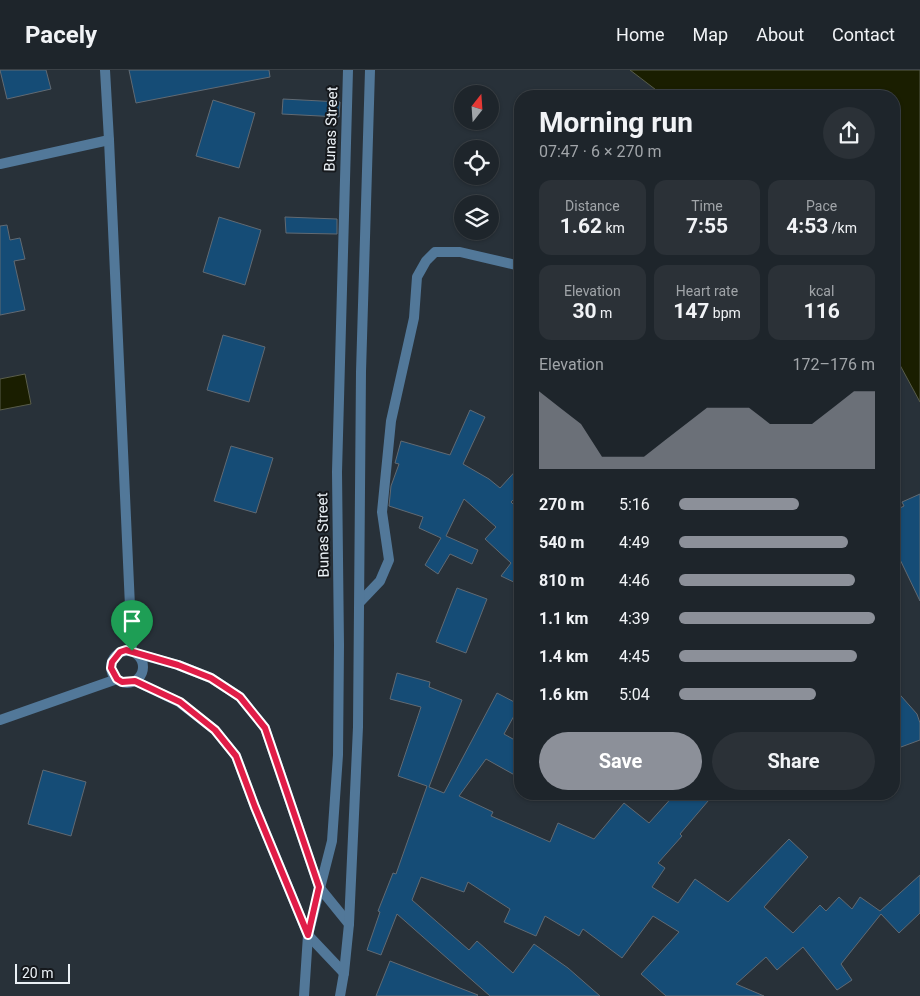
<!DOCTYPE html>
<meta charset="utf-8">
<style>
:root{--surface:#1e252b;--page:#2b3137;--text:#f1f3f6;--muted:#a1a5a9;--line:#3c4247;--accent:#8c9099}
body{margin:0;font-family:Roboto,sans-serif;background:var(--page);color:var(--text);height:100vh;display:flex;flex-direction:column;font-size:19px;white-space:nowrap}
*{box-sizing:border-box;margin:0}
p{font-size:16px;color:var(--muted)}
.icon{flex:none;width:28px;height:28px;fill:none;stroke:currentColor;stroke-width:2;stroke-linecap:round;stroke-linejoin:round}
.map{position:relative;flex:1;overflow:hidden}
.side{position:absolute;left:514px;top:20px;width:386px;height:710px;display:flex;flex-direction:column;background:var(--surface);border-radius:20px;box-shadow:0 1px 4px #0004,0 0 0 1px var(--line)}
.side>*{flex:none}
.needle{width:32px;rotate:17deg}
.fabs{position:absolute;left:454px;top:15px;display:grid;gap:10px}
.fabs a{display:grid;place-items:center;width:45px;height:45px;border-radius:50%;background:var(--surface);box-shadow:0 1px 4px #0004,0 0 0 1px var(--line);font-size:25px}
.scale{position:absolute;left:15px;bottom:12px;width:55px;box-sizing:border-box;padding-left:5px;border:2px solid #ebf1f6;border-top:0;font-size:14px;line-height:18px;white-space:nowrap;color:#ebf1f6;-webkit-text-stroke:4px #15181c;paint-order:stroke}
.pin{position:absolute;display:grid;place-items:center;width:42px;height:42px;color:#fff;margin:-51px -21px;border-radius:50% 50% 50% 0;rotate:-45deg;box-shadow:0 0 5px #0007}
.pin .icon{rotate:45deg}
.round{display:grid;place-items:center;flex:none;width:52px;height:52px;border-radius:26px;background:var(--page)}
.headline{display:flex;align-items:center;justify-content:space-between;height:85px;padding:0 25px}
h1{font-size:28px;font-weight:700;line-height:38px}
.stats{display:grid;grid-template-columns:repeat(3,1fr);gap:8px;height:85px;padding:5px 25px}
.stats div{display:grid;align-content:center;border-radius:12px;background:var(--page);text-align:center}
.stats b{font-size:21px;font-weight:700}
.stats small{font-size:14px;font-weight:400}
.stats p{font-size:14px}
.chart{height:140px;padding:10px 25px}
.chart p{display:flex;justify-content:space-between}
.chart svg{width:100%;height:90px;margin-top:5px;fill:var(--accent);opacity:.7}
.cta{display:flex;gap:10px;margin-top:auto;padding:10px 25px}
.cta a{flex:1;height:58px;border-radius:30px;background:var(--accent);color:#fff;font-size:20px;font-weight:700;line-height:58px;text-align:center}
.cta a+a{background:var(--page);color:var(--text)}
ul{padding:0 25px;list-style:none;font-size:16px}
li{display:grid;grid-template-columns:80px 60px 1fr;align-items:center;height:38px}
li i{height:12px;border-radius:6px;background:var(--accent)}
header{display:flex;align-items:center;gap:30px;box-sizing:border-box;height:70px;padding:0 25px;background:var(--surface);border-bottom:1px solid var(--line)}
header strong{font-size:24px}
nav{display:flex;gap:28px;margin-inline-start:auto;font-size:18px}
.map>svg:first-child{display:block}
</style>
<header>
<strong>Pacely</strong>
<nav><a>Home</a><a>Map</a><a>About</a><a>Contact</a></nav>
</header>
<div class="map">
<svg width="920" height="926" viewBox="0 0 920 926">
<rect width="100%" height="100%" fill="#283139"/>
<!-- water -->
<g fill="#1a1e00" stroke="#595d4a">
<path d="M630,0H920V332L894,284V26H664Z"/>
<path d="M25,304L31,334L0,340V309Z"/>
</g>
<!-- building -->
<g fill="#154c76" stroke="#616a73">
<path d="M0,0H46L51,19L7,29Z"/>
<path d="M129,0H269L270,7L136,33Z"/>
<path d="M283,29L340,32L339,47L282,44Z"/>
<path d="M213,30L255,43L239,98L196,86Z"/>
<path d="M219,147L261,160L245,215L203,202Z"/>
<path d="M285,147L337,149V164L286,163Z"/>
<path d="M7,155L10,170L20,168L25,189L14,191L25,240L0,245V156Z"/>
<path d="M223,265L265,277L249,332L207,320Z"/>
<path d="M470,340L485,347L463,394L489,409L500,418L520,396V423L511,432L520,441V515L501,506L511,493L485,469L496,457L464,429L446,466L478,480L472,494L450,484L438,504L425,495L441,468L419,458L423,447L389,436L391,416L399,394L395,393L401,371L450,385Z"/>
<path d="M231,376L273,388L256,443L214,431Z"/>
<path d="M920,424V531L894,477V441L904,436L902,432Z"/>
<path d="M457,518L487,529L466,583L436,572Z"/>
<path d="M397,603L430,612L429,617L462,630L429,717L444,723L497,623L520,635L504,664L520,673V708L486,689L459,726L493,742L491,746L550,772L558,753L594,769L624,733L649,753L675,724H714L680,764L682,766L658,793L665,798L652,817L678,833L695,809L728,832L789,769L808,787L764,837L793,863L820,835L826,841L839,827L852,839L860,827L880,841L920,805V843L899,863L881,844L841,894L852,910L837,920L803,877L777,900L766,887L736,914L764,926H666L641,904L679,862L653,846L622,888L583,859L579,866L545,846L536,866L504,852L510,839L468,812L464,822L421,807L412,830L469,880L477,871L513,903L534,874L568,898L600,926H490L397,844L381,885L367,880L380,842L378,841L393,803L396,804L427,716L398,706L421,637L390,629Z"/>
<path d="M894,618L917,644L920,653V670L901,677L894,658Z"/>
<path d="M43,700L86,712L71,766L28,754Z"/>
<path d="M390,891L478,925L477,926H376Z"/>
</g>
<g fill="none" stroke-linecap="round" stroke-linejoin="round">
<!-- lane -->
<g stroke="#527899" stroke-width="10">
<path d="M105,0L109,70L132,581"/>
<path d="M0,94L109,70"/>
<circle cx="127" cy="597" r="16"/>
<path d="M138,584L178,595L211,608L240,627L265,658L319,817L349,854"/>
<path d="M135,611L179,632L215,660L236,686L255,737L308,865L344,903"/>
<path d="M0,650L117,609"/>
</g>
<!-- street -->
<g stroke="#527899" stroke-width="10">
<path d="M360,532L380,511L389,490L382,442L391,351L414,248L417,207L426,191L435,182H460L520,196"/>
<path d="M304,926L308,865L332,771L338,685L339,575L337,402L348,0"/>
<path d="M340,926L344,903L349,854L358,657L361,302L370,0"/>
</g>
</g>
<g fill="none" stroke-linecap="round" stroke-linejoin="round">
<!-- route casing -->
<g stroke="#fff" stroke-width="10">
<path id="route" d="M126,580L178,595L211,608L240,627L265,658L319,817L308,865L255,737L236,686L215,660L180,632L135,611L122,612L117,609L111,598L112,592L120,582Z"/>
</g>
<!-- route -->
<use href="#route" stroke="#e11d48" stroke-width="6"/>
</g>
<g text-anchor="middle" stroke-width="4" stroke-linejoin="round" paint-order="stroke">
<!-- street labels -->
<g font-size="15" fill="#ebf1f6" stroke="#15181c">
<text transform="translate(331 59) rotate(-88)" y="5">Bunas Street</text>
<text transform="translate(323 465) rotate(-91)" y="5">Bunas Street</text>
</g>
</g>
</svg>
<div class="fabs">
<a><svg class="needle" viewBox="-14 -14 28 28"><path d="M0-13l5 13h-10z" fill="#e53935"/><path d="M0 13l5-13h-10z" fill="#a1a5a9"/></svg></a>
<a><svg class="icon" aria-label="locate" viewBox="0 0 24 24"><circle cx="12" cy="12" r="6"/><path d="M12 2v4M12 18v4M2 12h4M18 12h4"/></svg></a>
<a><svg class="icon" aria-label="layers" viewBox="0 0 24 24"><path d="M12 4l9 5-9 5-9-5zM3 14l9 5 9-5"/></svg></a>
</div>
<div class="scale">20 m</div>
<div class="pin" style="left:132px;top:581px;background:#1e9e55"><svg class="icon" aria-label="arrive" viewBox="0 0 24 24"><path d="M6 21V4h12l-3 4 3 4H6"/></svg></div>
<section class="side">
<div class="headline"><div><h1>Morning run</h1><p>07:47 · 6 × 270 m</p></div><a class="round"><svg class="icon" aria-label="share" viewBox="0 0 24 24"><path d="M12 15V3M7 8l5-5 5 5M5 13v7h14v-7"/></svg></a></div>
<div class="stats">
<div><p>Distance</p><b>1.62<small> km</small></b></div>
<div><p>Time</p><b>7:55</b></div>
<div><p>Pace</p><b>4:53<small> /km</small></b></div>
</div>
<div class="stats">
<div><p>Elevation</p><b>30<small> m</small></b></div>
<div><p>Heart rate</p><b>147<small> bpm</small></b></div>
<div><p>kcal</p><b>116</b></div>
</div>
<div class="chart"><p><span>Elevation</span>172–176 m</p>
<svg viewBox="0 0 160 44" preserveAspectRatio="none"><path d="M0 44V6L10 14L20 22L30 38L40 38L50 38L60 30L70 22L80 14L90 14L100 14L110 22L120 22L130 22L140 14L150 6L160 6V44z"/></svg>
</div>
<ul>
<li><b>270 m</b>5:16<i style="width:61%"></i></li>
<li><b>540 m</b>4:49<i style="width:86%"></i></li>
<li><b>810 m</b>4:46<i style="width:90%"></i></li>
<li><b>1.1 km</b>4:39<i style="width:100%"></i></li>
<li><b>1.4 km</b>4:45<i style="width:91%"></i></li>
<li><b>1.6 km</b>5:04<i style="width:70%"></i></li>
</ul>
<div class="cta"><a>Save</a><a>Share</a></div>
</section>
</div>
